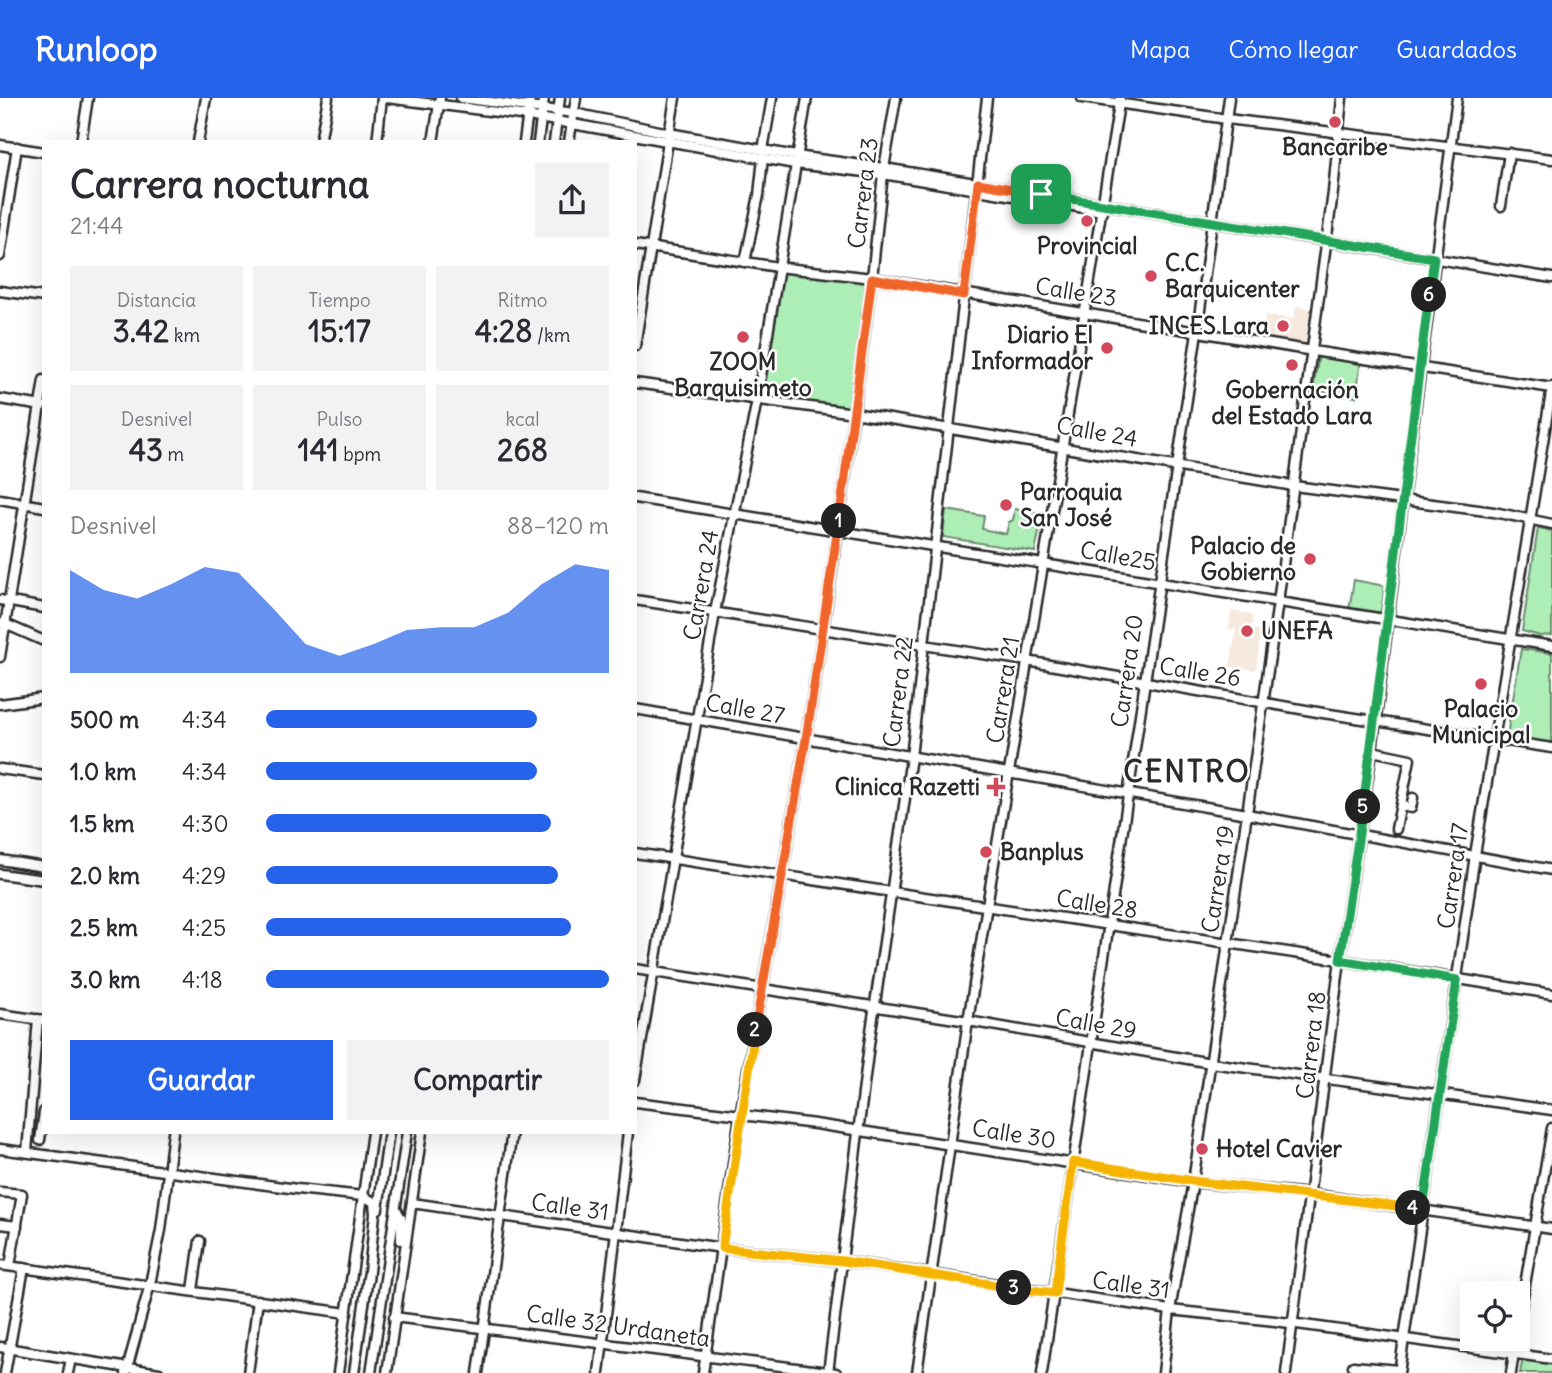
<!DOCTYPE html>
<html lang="es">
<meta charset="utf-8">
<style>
:root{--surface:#fff;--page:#f2f2f3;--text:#2b2b33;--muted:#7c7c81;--accent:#2563eb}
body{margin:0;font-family:Delius,sans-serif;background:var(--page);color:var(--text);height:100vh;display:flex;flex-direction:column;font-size:26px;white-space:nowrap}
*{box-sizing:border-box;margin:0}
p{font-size:23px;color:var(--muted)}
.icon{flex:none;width:38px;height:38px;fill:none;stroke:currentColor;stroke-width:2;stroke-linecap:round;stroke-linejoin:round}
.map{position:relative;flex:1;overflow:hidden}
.drawer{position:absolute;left:42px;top:42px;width:595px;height:994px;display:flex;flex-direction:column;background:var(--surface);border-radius:0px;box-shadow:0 7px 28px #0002}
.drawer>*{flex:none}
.controls{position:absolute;left:1460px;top:1183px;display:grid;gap:14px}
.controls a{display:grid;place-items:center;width:70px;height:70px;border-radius:0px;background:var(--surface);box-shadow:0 7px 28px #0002;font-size:35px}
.pin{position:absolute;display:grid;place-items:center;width:60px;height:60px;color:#fff;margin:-30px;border-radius:14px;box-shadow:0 4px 10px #0006}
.km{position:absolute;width:35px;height:35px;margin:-18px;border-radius:50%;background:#222;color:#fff;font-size:19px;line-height:35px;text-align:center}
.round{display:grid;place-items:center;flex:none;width:74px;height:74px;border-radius:0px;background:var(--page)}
.summary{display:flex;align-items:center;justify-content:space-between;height:119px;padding:0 28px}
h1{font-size:38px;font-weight:800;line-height:52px}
.figures{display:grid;grid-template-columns:repeat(3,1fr);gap:10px;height:119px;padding:7px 28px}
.figures div{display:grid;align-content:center;border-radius:0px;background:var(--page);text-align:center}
.figures b{font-size:30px;font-weight:800}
.figures small{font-size:19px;font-weight:400}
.figures p{font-size:19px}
.chart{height:196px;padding:14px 28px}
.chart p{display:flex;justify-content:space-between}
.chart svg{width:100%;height:126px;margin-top:7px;fill:var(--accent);opacity:.7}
.primary-button{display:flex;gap:14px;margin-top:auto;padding:14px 28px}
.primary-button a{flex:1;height:80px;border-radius:0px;background:var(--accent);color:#fff;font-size:28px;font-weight:800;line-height:80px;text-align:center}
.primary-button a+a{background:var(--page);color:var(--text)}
ul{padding:0 28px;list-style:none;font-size:23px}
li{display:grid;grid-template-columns:112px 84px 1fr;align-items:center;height:52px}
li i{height:18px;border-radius:9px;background:var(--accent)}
header{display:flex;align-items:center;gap:42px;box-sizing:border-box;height:98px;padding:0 35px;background:var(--accent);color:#fff}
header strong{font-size:33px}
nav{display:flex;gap:38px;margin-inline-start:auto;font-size:24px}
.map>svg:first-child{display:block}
</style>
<header>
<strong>Runloop</strong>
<nav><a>Mapa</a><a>Cómo llegar</a><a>Guardados</a></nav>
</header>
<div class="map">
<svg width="1552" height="1275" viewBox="0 0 1552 1275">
<rect width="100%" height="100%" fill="#fff"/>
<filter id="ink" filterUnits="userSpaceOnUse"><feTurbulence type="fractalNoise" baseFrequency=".0143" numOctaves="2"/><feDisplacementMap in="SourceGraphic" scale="14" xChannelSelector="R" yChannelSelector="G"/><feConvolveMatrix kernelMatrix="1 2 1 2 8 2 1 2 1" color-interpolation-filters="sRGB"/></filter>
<g filter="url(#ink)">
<!-- built -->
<g fill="#f6eade">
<path d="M1296,208L1311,211L1305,245L1256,238L1259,224L1264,225L1265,217L1294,221Z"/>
<path d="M1231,513L1250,516L1253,519L1251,531L1261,532L1256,572L1230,569L1236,532L1229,531Z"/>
</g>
<!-- green -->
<g fill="#adedb6" stroke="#6c8c70" stroke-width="2">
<path d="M784,170L871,182L852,312L763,296Z"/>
<path d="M1319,256L1361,262L1356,299L1313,292Z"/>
<path d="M1015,411L1043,415L1035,454L943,439L946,412L984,418L982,431L1006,436L1009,424L1013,422Z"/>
<path d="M1538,430L1552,433V537L1540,538L1522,533Z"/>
<path d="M1354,482L1385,488L1380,518L1349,512Z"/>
<path d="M1521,551L1552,555V645L1507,638Z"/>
<path d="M1523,1261L1552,1266V1275H1520Z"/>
</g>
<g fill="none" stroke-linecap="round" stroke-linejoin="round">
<!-- minor casing -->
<g stroke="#2b2b2b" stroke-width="13">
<g id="minor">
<path d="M387,0L528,18L795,66L883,76L1102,113"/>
<path d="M461,0L574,15L669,35L796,58L884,70L1552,180"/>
<path d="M1082,0L1227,21L1552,61"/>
<path d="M81,44L88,0"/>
<path d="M198,44L206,0"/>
<path d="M320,44L328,0"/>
<path d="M377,44L382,0"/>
<path d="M433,44L440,0"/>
<path d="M524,44L530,0"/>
<path d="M538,44L544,0"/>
<path d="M554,44L560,0"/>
<path d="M569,44L576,0"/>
<path d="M0,47L44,54"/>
<path d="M763,52L772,0"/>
<path d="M1501,108L1509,55"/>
<path d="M635,147L778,169L872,180L1313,253L1552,290"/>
<path d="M0,158L17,49"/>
<path d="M745,164L759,97L763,60"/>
<path d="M0,193L44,199"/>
<path d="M635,248L675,0"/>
<path d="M635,285L854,315L1294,388L1494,414L1552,426"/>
<path d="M0,301L42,308"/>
<path d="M635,400L1552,548"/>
<path d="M0,401L44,409"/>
<path d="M0,502L44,510"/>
<path d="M635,502L1027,563L1323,615L1552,650"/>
<path d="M3,525L44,543"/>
<path d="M0,559L44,282"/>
<path d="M0,606L44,600"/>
<path d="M635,611L1247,716L1552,772"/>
<path d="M1372,653L1410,661L1396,731"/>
<path d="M0,671L44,677"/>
<path d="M1401,708L1411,710L1413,700"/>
<path d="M635,755L1340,862L1552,896"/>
<path d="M0,762L44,769"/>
<path d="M0,776L44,782"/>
<path d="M635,871L968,923L1211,965L1552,1012"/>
<path d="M0,916L41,922"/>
<path d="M635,982L716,509L757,302L807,0"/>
<path d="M635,1004L815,1026L1193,1084L1310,1096L1552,1131"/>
<path d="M40,1042L44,1014"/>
<path d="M0,1051L297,1091L363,1098L374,1104L375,1116L368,1183"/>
<path d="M27,1054L38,921"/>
<path d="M0,1094L22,1096L10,1168"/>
<path d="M412,1105L722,1150L843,1163L1170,1212L1275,1223L1552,1261"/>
<path d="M378,1111L389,1034"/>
<path d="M396,1111L401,1120V1142"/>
<path d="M0,1126L17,1128"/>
<path d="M0,1167L347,1215"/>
<path d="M193,1192L200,1143"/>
<path d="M394,1219L836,1275"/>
<path d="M1517,1233L1552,1030"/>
<path d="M0,1249L159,1275"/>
<path d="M1353,1268L1399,1272"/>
<path d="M5,1275L24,1170"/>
<path d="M68,1275L71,1261"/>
<path d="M126,1275L150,1186L161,1132L173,1034"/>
<path d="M248,1275L258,1202"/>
<path d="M338,1275L372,1034"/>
<path d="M354,1275L368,1179"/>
<path d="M371,1275L407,1034"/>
<path d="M387,1275L422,1034"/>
<path d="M478,1275L512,1034"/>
<path d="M599,1275L628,1034"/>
<path d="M703,1275L740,1017L806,641L838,433L872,180L883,76L896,0"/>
<path d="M828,1275L869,947L911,659L987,0"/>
<path d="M917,1275L968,923L1120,0"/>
<path d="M1042,1275L1197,234L1229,0"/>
<path d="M1163,1275L1170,1212L1193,1084L1278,504L1333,94L1342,0"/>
<path d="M1286,1275L1340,862L1372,653L1403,403L1457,0"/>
<path d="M1399,1275L1475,757L1552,289"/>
<path d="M1511,1275L1516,1241"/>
</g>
</g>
<!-- minor -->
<use href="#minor" stroke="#fff" stroke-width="8"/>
</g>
</g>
<g fill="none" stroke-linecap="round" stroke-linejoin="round" filter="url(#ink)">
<!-- split-1 casing -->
<g stroke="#fff" stroke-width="14">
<path id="split-1" d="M839,423L872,180L964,197L978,85L1041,96"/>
</g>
<!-- split-2 casing -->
<g stroke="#fff" stroke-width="14">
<path id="split-2" d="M755,932L806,641L839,423"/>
</g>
<!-- split-3 casing -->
<g stroke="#fff" stroke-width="14">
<path id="split-3" d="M755,932L722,1150L843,1163L1014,1190"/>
</g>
<!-- split-4 casing -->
<g stroke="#fff" stroke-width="14">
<path id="split-4" d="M1014,1190L1055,1195L1073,1064L1193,1083L1413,1110"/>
</g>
<!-- split-5 casing -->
<g stroke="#fff" stroke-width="14">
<path id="split-5" d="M1363,709L1340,862L1457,882L1423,1111L1413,1110"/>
</g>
<!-- split-6 casing -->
<g stroke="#fff" stroke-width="14">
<path id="split-6" d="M1363,709L1429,197"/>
</g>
<!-- split-7 casing -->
<g stroke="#fff" stroke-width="14">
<path id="split-7" d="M1041,96L1434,160L1429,197"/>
</g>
<!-- split-1 -->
<use href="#split-1" stroke="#f0652b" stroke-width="9"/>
<!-- split-2 -->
<use href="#split-2" stroke="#f0652b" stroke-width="9"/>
<!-- split-3 -->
<use href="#split-3" stroke="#f5b400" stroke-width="9"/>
<!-- split-4 -->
<use href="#split-4" stroke="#f5b400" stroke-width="9"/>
<!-- split-5 -->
<use href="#split-5" stroke="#22a559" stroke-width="9"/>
<!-- split-6 -->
<use href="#split-6" stroke="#22a559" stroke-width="9"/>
<!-- split-7 -->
<use href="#split-7" stroke="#22a559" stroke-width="9"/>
</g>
<!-- markers -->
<g fill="#d1495b" stroke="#fff" stroke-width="2.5">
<circle cx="1335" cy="24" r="7"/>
<circle cx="1087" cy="123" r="7"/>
<circle cx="1151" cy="178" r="7"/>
<circle cx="1283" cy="228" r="7"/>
<circle cx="743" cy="239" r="7"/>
<circle cx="1107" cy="250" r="7"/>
<circle cx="1292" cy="267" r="7"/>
<circle cx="1006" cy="407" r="7"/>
<circle cx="1310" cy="461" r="7"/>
<circle cx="1247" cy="533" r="7"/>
<circle cx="1481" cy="586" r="7"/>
<path d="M992.5 678.5h7v7h7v7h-7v7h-7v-7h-7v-7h7z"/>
<circle cx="986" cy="754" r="7"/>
<circle cx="1202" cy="1051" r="7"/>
</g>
<g text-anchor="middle" stroke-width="5" stroke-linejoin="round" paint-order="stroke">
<!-- poi labels -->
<g font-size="23" font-weight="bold" fill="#2b2b2b" stroke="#fff">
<text x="1335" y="57">Bancaribe</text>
<text x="1087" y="156">Provincial</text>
<text x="1165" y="173" text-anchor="start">C.C.<tspan x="1165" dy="26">Barquicenter</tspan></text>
<text x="1269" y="236" text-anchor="end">INCES Lara</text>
<text x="1093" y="245" text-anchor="end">Diario El<tspan x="1093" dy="26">Informador</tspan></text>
<text x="743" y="272">ZOOM<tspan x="743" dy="26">Barquisimeto</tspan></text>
<text x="1292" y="300">Gobernación<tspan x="1292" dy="26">del Estado Lara</tspan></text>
<text x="1020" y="402" text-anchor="start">Parroquia<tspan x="1020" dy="26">San José</tspan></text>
<text x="1296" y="456" text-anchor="end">Palacio de<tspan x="1296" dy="26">Gobierno</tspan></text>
<text x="1261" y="541" text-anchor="start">UNEFA</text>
<text x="1481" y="619">Palacio<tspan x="1481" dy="26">Municipal</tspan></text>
<text x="980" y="697" text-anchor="end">Clinica Razetti</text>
<text x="1000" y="762" text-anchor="start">Banplus</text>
<text x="1216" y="1059" text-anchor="start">Hotel Cavier</text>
</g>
<!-- street labels -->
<g font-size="23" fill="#2b2b2b" stroke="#fff">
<text transform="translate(863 95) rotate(-83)" y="8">Carrera 23</text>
<text transform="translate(1076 194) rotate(9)" y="8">Calle 23</text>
<text transform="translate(1097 334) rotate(10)" y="8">Calle 24</text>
<text transform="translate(1118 458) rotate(10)" y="8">Calle25</text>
<text transform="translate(701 487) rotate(-80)" y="8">Carrera 24</text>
<text transform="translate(1127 573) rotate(-82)" y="8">Carrera 20</text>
<text transform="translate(1200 574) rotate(9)" y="8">Calle 26</text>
<text transform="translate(1003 592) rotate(-81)" y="8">Carrera 21</text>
<text transform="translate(898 594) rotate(-83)" y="8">Carrera 22</text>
<text transform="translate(745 611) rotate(10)" y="8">Calle 27</text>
<text transform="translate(1453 778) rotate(-82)" y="8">Carrera 17</text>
<text transform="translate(1218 781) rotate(-81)" y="8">Carrera 19</text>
<text transform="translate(1097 806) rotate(9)" y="8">Calle 28</text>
<text transform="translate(1096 926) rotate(10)" y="8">Calle 29</text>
<text transform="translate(1311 947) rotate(-83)" y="8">Carrera 18</text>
<text transform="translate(1014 1036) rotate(9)" y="8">Calle 30</text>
<text transform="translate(570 1109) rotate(8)" y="8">Calle 31</text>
<text transform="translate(1131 1187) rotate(8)" y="8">Calle 31</text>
<text transform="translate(618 1228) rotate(8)" y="8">Calle 32 Urdaneta</text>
</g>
<!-- district labels -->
<g font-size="30" font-weight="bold" letter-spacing="2" fill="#2b2b2b" stroke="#fff">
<text x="1187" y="684">CENTRO</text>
</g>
</g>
</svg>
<div class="controls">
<a><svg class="icon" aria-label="locate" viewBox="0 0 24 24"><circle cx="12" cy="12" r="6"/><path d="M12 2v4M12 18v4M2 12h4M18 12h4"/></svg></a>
</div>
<div class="pin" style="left:1041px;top:96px;background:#1e9e55"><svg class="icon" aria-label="arrive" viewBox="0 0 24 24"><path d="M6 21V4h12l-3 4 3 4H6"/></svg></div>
<b class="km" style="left:839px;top:423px">1</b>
<b class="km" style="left:755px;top:932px">2</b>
<b class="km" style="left:1014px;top:1190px">3</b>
<b class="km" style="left:1413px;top:1110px">4</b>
<b class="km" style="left:1363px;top:709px">5</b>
<b class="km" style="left:1429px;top:197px">6</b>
<section class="drawer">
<div class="summary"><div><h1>Carrera nocturna</h1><p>21:44</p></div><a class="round"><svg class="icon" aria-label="share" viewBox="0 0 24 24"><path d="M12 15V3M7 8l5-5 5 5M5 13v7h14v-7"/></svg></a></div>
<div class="figures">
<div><p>Distancia</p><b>3.42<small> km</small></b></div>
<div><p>Tiempo</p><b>15:17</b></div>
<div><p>Ritmo</p><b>4:28<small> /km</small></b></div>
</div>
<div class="figures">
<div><p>Desnivel</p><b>43<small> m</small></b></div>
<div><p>Pulso</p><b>141<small> bpm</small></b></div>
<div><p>kcal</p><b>268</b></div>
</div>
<div class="chart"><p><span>Desnivel</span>88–120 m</p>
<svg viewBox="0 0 160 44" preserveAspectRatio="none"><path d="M0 44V8L10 15L20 18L30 13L40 7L50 9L60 21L70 34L80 38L90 34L100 29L110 28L120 28L130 23L140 13L150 6L160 8V44z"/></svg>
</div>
<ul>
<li><b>500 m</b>4:34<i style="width:79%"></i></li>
<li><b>1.0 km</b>4:34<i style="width:79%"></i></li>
<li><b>1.5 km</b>4:30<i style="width:83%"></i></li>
<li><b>2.0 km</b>4:29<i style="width:85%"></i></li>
<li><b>2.5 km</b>4:25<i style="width:89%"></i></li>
<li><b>3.0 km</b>4:18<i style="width:100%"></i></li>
</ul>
<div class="primary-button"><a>Guardar</a><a>Compartir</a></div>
</section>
</div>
